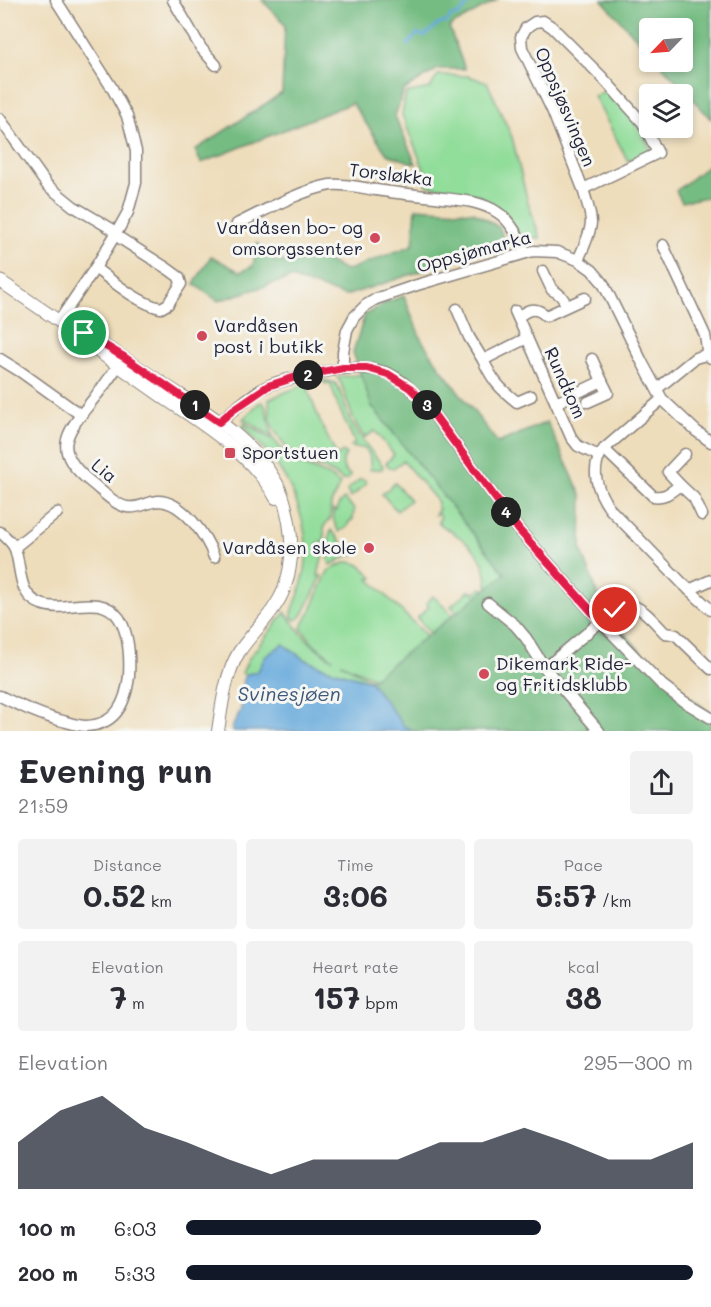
<!DOCTYPE html>
<meta charset="utf-8">
<style>
:root{--surface:#fff;--page:#f2f2f3;--text:#2b2b33;--muted:#7c7c81;--accent:#111827}
body{margin:0;font-family:Mali,sans-serif;background:var(--page);color:var(--text);height:100vh;display:flex;flex-direction:column;font-size:22px;white-space:nowrap}
*{box-sizing:border-box;margin:0}
p{font-size:20px;color:var(--muted)}
.icon{flex:none;width:33px;height:33px;fill:none;stroke:currentColor;stroke-width:2;stroke-linecap:round;stroke-linejoin:round}
.map{position:relative;height:731px;overflow:hidden}
.sheet{display:flex;flex-direction:column;background:var(--surface);flex:1}
.sheet>*{flex:none}
.needle{width:39px;rotate:245deg}
.buttons{position:absolute;left:639px;top:18px;display:grid;gap:12px}
.buttons a{display:grid;place-items:center;width:54px;height:54px;border-radius:6px;background:var(--surface);box-shadow:0 3px 9px #0003;font-size:30px}
.pin{position:absolute;display:grid;place-items:center;width:51px;height:51px;color:#fff;margin:-26px;border:3px solid #fff;border-radius:50%;box-shadow:0 2px 6px #0007}
.km{position:absolute;width:30px;height:30px;margin:-15px;border-radius:50%;background:#222;color:#fff;font-size:16px;line-height:30px;text-align:center}
.round{display:grid;place-items:center;flex:none;width:63px;height:63px;border-radius:6px;background:var(--page)}
.head{display:flex;align-items:center;justify-content:space-between;height:102px;padding:0 18px}
h1{font-size:33px;font-weight:700;line-height:45px}
.metrics{display:grid;grid-template-columns:repeat(3,1fr);gap:9px;height:102px;padding:6px 18px}
.metrics div{display:grid;align-content:center;border-radius:6px;background:var(--page);text-align:center}
.metrics b{font-size:30px;font-weight:700}
.metrics small{font-size:16px;font-weight:400}
.metrics p{font-size:16px}
.chart{height:168px;padding:12px 18px}
.chart p{display:flex;justify-content:space-between}
.chart svg{width:100%;height:108px;margin-top:6px;fill:var(--accent);opacity:.7}
ul{padding:0 18px;list-style:none;font-size:20px}
li{display:grid;grid-template-columns:96px 72px 1fr;align-items:center;height:45px}
li i{height:15px;border-radius:8px;background:var(--accent)}
.map>svg:first-child{display:block}
</style>
<div class="map">
<svg width="711" height="731" viewBox="0 0 711 731">
<rect width="100%" height="100%" fill="#f6f6f2"/>
<filter id="ink" filterUnits="userSpaceOnUse"><feTurbulence type="fractalNoise" baseFrequency=".0167" numOctaves="2"/><feDisplacementMap in="SourceGraphic" scale="12" xChannelSelector="R" yChannelSelector="G"/><feConvolveMatrix kernelMatrix="1 2 1 2 8 2 1 2 1" color-interpolation-filters="sRGB"/></filter>
<filter id="wash" filterUnits="userSpaceOnUse"><feTurbulence type="fractalNoise" baseFrequency=".008" numOctaves="4" result="noise"/><feDisplacementMap in="SourceGraphic" scale="24" xChannelSelector="R" yChannelSelector="G"/><feGaussianBlur stdDeviation="1.35" result="paint"/><feColorMatrix in="noise" values="0 0 0 0 0 0 0 0 0 0 0 0 0 0 0 0 0 1.4 0 .05"/><feComposite in="paint" operator="in"/></filter>
<g filter="url(#wash)">
<rect width="100%" height="100%" fill="#edb"/>
<!-- green -->
<g fill="#91dd9a" stroke="#5a806a" stroke-width="1.5">
<path d="M438,75L468,76L487,82L512,137L527,199L540,238L521,237L497,207L478,195L426,185L425,172L402,115L406,93L430,88Z"/>
<path d="M609,89L640,127L651,151L628,161L594,96Z"/>
<path d="M375,373L371,405L506,574L488,592C487,565 480,551 458,536C451,531 444,528 438,522L441,517L438,514L435,515L439,509L437,506L438,502L403,461L392,469L390,468L386,463L394,455L375,431L364,438L353,418L341,383L337,377Z"/>
<path d="M323,380C327,381 333,381 336,384C340,388 347,413 350,420C359,437 371,451 383,466L382,469L370,470C371,458 370,445 354,448L351,446L355,443L338,406L330,383L325,384Z"/>
<path d="M313,381L314,386L308,390L321,424L337,456L343,452L346,454C340,463 343,471 351,476L347,480H342L336,475L322,468L293,458L273,428L270,418L269,399Z"/>
<path d="M263,402C269,411 268,426 273,437L247,421L243,419L259,403Z"/>
<path d="M244,423L274,440L292,461L330,476L340,484L331,504L330,519L324,526L325,551L321,541L318,543L319,546L322,549L323,554L318,576H322L303,614L300,618L296,620L292,618C291,610 295,604 298,596C301,588 303,579 305,570C311,529 294,484 268,453C261,445 253,437 246,429L243,425Z"/>
<path d="M360,479L365,480L366,484L350,498L347,490Z"/>
<path d="M395,483L410,500L397,511L382,494Z"/>
<path d="M344,499L354,509L353,519L348,523L349,525L339,532C335,525 332,519 333,510L337,511L339,504Z"/>
<path d="M331,530L353,555L347,556L330,565C327,559 328,537 331,530Z"/>
<path d="M347,562C360,562 365,569 373,578L369,579L432,641L377,679L341,663L371,680L370,681L325,668L304,659L283,644L265,657L258,671L245,675L242,673L249,658L285,612C299,631 312,648 333,659L313,643L301,628L311,610L327,573L333,568Z"/>
<path d="M481,588L484,589L483,605L460,616L451,606L469,591L475,593Z"/>
<path d="M433,596L456,618L432,635L417,618L429,607L426,603Z"/>
</g>
<!-- forest -->
<g fill="#74bc82" stroke="#4b6f5e" stroke-width="1.5">
<path d="M262,0H497L449,27L465,69H438L404,90L395,116L416,164L387,154L352,103L201,163L195,150L282,93L285,24Z"/>
<path d="M602,0H711V119L659,62H682V28H650L649,52Z"/>
<path d="M711,163V201L707,197L682,202L676,191Z"/>
<path d="M416,208L474,212L500,228L505,244L345,296L291,278L218,301L194,284L211,256L240,272L253,266L257,243L275,261L293,262L316,254L345,271L413,245Z"/>
<path d="M404,296L421,339L442,370L498,443L547,422L582,497L581,549L603,608L647,659L683,692L711,713V731H413L404,726L370,681L505,574L371,405L353,352L365,315L387,302Z"/>
</g>
<!-- water -->
<path fill="#68aadc" stroke="#45668c" stroke-width="1.5" d="M283,644L304,659L325,668L370,681L404,726L413,731H232V728L241,709L243,683L245,675L258,671L265,657Z"/>
<g fill="none" stroke-linecap="round" stroke-linejoin="round">
<!-- stream -->
<path stroke="#68aadc" stroke-width="3" d="M408,45L417,34L424,36L439,24L447,22L451,16L455,15L458,16L472,0"/>
</g>
</g>
<g filter="url(#ink)">
<g fill="none" stroke-linecap="round" stroke-linejoin="round">
<!-- minor casing -->
<g stroke="#88807b" stroke-width="13">
<g id="minor">
<path d="M56,0L112,88L127,116L133,140L136,151V183L128,212L117,232"/>
<path d="M173,0L201,48L216,65"/>
<path d="M0,119L47,185L73,206L117,232L95,268L59,321"/>
<path d="M237,224C266,210 299,191 330,185C345,183 361,188 376,190C395,193 415,195 435,197C456,200 479,200 497,212C510,220 520,238 525,253"/>
<path d="M663,245L705,335L707,348L706,355L711,358"/>
<path d="M578,260C583,249 590,235 591,223C591,212 586,200 583,189L658,153L643,123L602,77L552,27L543,21L535,22L526,28L521,37L522,48L552,110L583,189"/>
<path d="M95,268C112,281 140,304 161,308L168,304L181,284L179,277L168,269L115,235"/>
<path d="M543,271L552,290C560,293 563,298 567,306"/>
<path d="M457,309L469,337L483,360L527,338"/>
<path d="M515,311L571,437L578,446L599,456"/>
<path d="M518,317C528,309 536,306 546,316L585,298"/>
<path d="M0,359L21,372L81,415"/>
<path d="M592,359L602,381"/>
<path d="M122,360C113,373 105,385 95,397C66,434 49,449 93,484C103,492 115,505 127,507C139,509 147,502 158,501C183,501 207,537 214,557"/>
<path d="M483,360C493,381 499,388 517,402L531,396"/>
<path d="M343,368V352L347,330L354,317L366,305L376,299L417,285L533,251L557,252L578,260L592,270L603,283L642,362L662,399L696,431L711,442"/>
<path d="M657,389L695,358L706,355"/>
<path d="M662,399L604,449C589,468 597,491 610,509L682,583L711,610"/>
<path d="M556,403L602,381L608,393L588,402"/>
<path d="M216,427C224,416 257,390 270,385C283,380 297,377 310,375C336,369 361,364 387,373C402,379 415,393 426,404L519,530L601,622L662,685L683,701L711,718"/>
<path d="M604,449L653,496C665,498 671,492 680,485L694,498L702,515"/>
<path d="M680,485L668,472L685,454"/>
<path d="M0,532C6,537 12,542 15,549C22,569 17,595 41,604C65,614 100,591 119,618C129,634 130,658 129,676C126,703 116,725 86,726C76,726 65,721 55,719C36,713 18,705 0,696"/>
<path d="M15,547L57,513"/>
<path d="M689,590L711,580"/>
<path d="M488,603L515,625L526,638L545,668L599,731"/>
<path d="M545,668L617,608C618,608 626,605 627,605C642,605 655,623 665,633L672,634L676,635L711,669"/>
</g>
</g>
<!-- major casing -->
<g stroke="#88807b" stroke-width="14">
<g id="major">
<path d="M0,281L66,326"/>
<path d="M59,321C97,339 130,362 165,385C204,411 250,437 274,479C283,492 286,507 289,522C293,545 292,568 284,589C275,613 253,631 239,652C225,675 222,705 218,731"/>
<path d="M84,341C111,361 139,380 167,400C206,426 252,455 276,498"/>
</g>
</g>
<!-- minor -->
<use href="#minor" stroke="#fff" stroke-width="10"/>
<!-- major -->
<use href="#major" stroke="#fff" stroke-width="12"/>
</g>
</g>
<g fill="none" stroke-linecap="round" stroke-linejoin="round" filter="url(#ink)">
<!-- route casing -->
<g stroke="#fff" stroke-width="12">
<path id="route" d="M84,333L124,357L219,422L233,410L268,386L296,377L343,368H367L388,374L410,388L426,404L519,530L601,622L615,610"/>
</g>
<!-- route -->
<use href="#route" stroke="#e11d48" stroke-width="8"/>
</g>
<!-- markers -->
<g fill="#d1495b" stroke="#f6f6f2" stroke-width="2">
<circle cx="375" cy="238" r="6"/>
<circle cx="202" cy="336" r="6"/>
<rect x="224" y="447" width="12" height="12" rx="3"/>
<circle cx="369" cy="548" r="6"/>
<circle cx="484" cy="674" r="6"/>
</g>
<g text-anchor="middle" stroke-width="6" stroke-linejoin="round" paint-order="stroke">
<!-- street labels -->
<g font-size="18" fill="#22223b" stroke="#f6f6f2">
<text transform="translate(565 107) rotate(67)" y="6">Oppsjøsvingen</text>
<text transform="translate(391 175) rotate(7)" y="6">Torsløkka</text>
<text transform="translate(474 252) rotate(-15)" y="6">Oppsjømarka</text>
<text transform="translate(565 383) rotate(66)" y="6">Rundtom</text>
<text transform="translate(104 471) rotate(39)" y="6">Lia</text>
</g>
<!-- poi labels -->
<g font-size="18" fill="#22223b" stroke="#f6f6f2" text-anchor="start">
<text x="363" y="234" text-anchor="end">Vardåsen bo- og<tspan x="363" dy="21">omsorgssenter</tspan></text>
<text x="214" y="332">Vardåsen<tspan x="214" dy="21">post i butikk</tspan></text>
<text x="242" y="459">Sportstuen</text>
<text x="357" y="554" text-anchor="end">Vardåsen skole</text>
<text x="496" y="670">Dikemark Ride-<tspan x="496" dy="21">og Fritidsklubb</tspan></text>
</g>
<!-- water labels -->
<g font-size="20" font-style="italic" fill="#3e587b" stroke="#f6f6f2">
<text x="289" y="701">Svinesjøen</text>
</g>
</g>
</svg>
<div class="buttons">
<a><svg class="needle" viewBox="-14 -14 28 28"><path d="M0-13l5 13h-10z" fill="#e53935"/><path d="M0 13l5-13h-10z" fill="#7c7c81"/></svg></a>
<a><svg class="icon" aria-label="layers" viewBox="0 0 24 24"><path d="M12 4l9 5-9 5-9-5zM3 14l9 5 9-5"/></svg></a>
</div>
<div class="pin" style="left:84px;top:333px;background:#1e9e55"><svg class="icon" aria-label="arrive" viewBox="0 0 24 24"><path d="M6 21V4h12l-3 4 3 4H6"/></svg></div>
<div class="pin" style="left:615px;top:610px;background:#d93025"><svg class="icon" aria-label="check" viewBox="0 0 24 24"><path d="M5 12l5 5 9-10"/></svg></div>
<b class="km" style="left:195px;top:405px">1</b>
<b class="km" style="left:308px;top:375px">2</b>
<b class="km" style="left:427px;top:405px">3</b>
<b class="km" style="left:506px;top:512px">4</b>
</div>
<section class="sheet">
<div class="head"><div><h1>Evening run</h1><p>21:59</p></div><a class="round"><svg class="icon" aria-label="share" viewBox="0 0 24 24"><path d="M12 15V3M7 8l5-5 5 5M5 13v7h14v-7"/></svg></a></div>
<div class="metrics">
<div><p>Distance</p><b>0.52<small> km</small></b></div>
<div><p>Time</p><b>3:06</b></div>
<div><p>Pace</p><b>5:57<small> /km</small></b></div>
</div>
<div class="metrics">
<div><p>Elevation</p><b>7<small> m</small></b></div>
<div><p>Heart rate</p><b>157<small> bpm</small></b></div>
<div><p>kcal</p><b>38</b></div>
</div>
<div class="chart"><p><span>Elevation</span>295–300 m</p>
<svg viewBox="0 0 160 44" preserveAspectRatio="none"><path d="M0 44V25L10 12L20 6L30 19L40 25L50 32L60 38L70 32L80 32L90 32L100 25L110 25L120 19L130 25L140 32L150 32L160 25V44z"/></svg>
</div>
<ul>
<li><b>100 m</b>6:03<i style="width:70%"></i></li>
<li><b>200 m</b>5:33<i style="width:100%"></i></li>
</ul>
</section>
